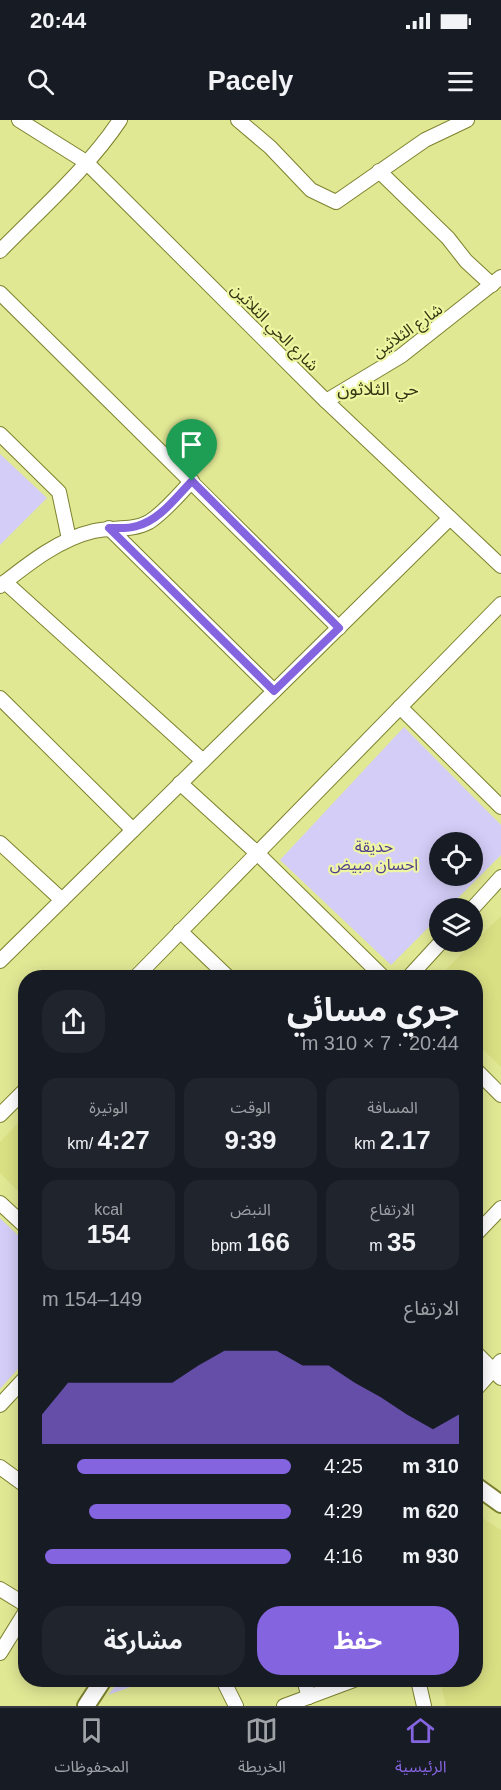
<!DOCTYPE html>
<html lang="ar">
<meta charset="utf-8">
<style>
:root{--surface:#171b24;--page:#20242c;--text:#f1f3f6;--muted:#9ea1a6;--line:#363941;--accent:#8564df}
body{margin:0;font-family:Arial,"Noto Sans Arabic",sans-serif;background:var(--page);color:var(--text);direction:rtl;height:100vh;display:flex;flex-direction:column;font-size:22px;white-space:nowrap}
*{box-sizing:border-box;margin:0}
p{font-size:20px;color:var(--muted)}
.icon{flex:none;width:33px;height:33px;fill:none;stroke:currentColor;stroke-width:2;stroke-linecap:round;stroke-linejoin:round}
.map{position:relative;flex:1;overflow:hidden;direction:ltr}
.sheet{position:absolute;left:18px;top:850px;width:465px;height:717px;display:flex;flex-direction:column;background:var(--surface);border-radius:24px;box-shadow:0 3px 15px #0003;direction:rtl}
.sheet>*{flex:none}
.fabs{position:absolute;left:429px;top:712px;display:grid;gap:12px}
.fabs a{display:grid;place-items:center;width:54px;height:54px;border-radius:50%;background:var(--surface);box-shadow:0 3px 15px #0003;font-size:30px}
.pin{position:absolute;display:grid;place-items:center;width:51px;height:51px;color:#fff;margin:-62px -26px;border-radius:50% 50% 50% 0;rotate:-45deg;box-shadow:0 0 6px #0007}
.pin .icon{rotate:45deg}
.round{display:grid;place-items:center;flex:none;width:63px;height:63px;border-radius:24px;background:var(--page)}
.head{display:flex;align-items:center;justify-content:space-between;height:102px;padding:0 24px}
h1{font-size:33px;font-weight:700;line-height:45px}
.metrics{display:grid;grid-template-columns:repeat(3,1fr);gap:9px;height:102px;padding:6px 24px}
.metrics div{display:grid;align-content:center;border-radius:15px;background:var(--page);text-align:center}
.metrics b{font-size:26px;font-weight:700}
.metrics small{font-size:16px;font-weight:400}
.metrics p{font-size:16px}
.chart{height:168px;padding:12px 24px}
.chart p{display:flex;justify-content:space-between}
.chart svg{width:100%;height:108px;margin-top:6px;fill:var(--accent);opacity:.7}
.button{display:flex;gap:12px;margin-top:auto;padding:12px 24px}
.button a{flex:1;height:69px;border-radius:24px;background:var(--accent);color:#fff;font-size:24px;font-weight:700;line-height:69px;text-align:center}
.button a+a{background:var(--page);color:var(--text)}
ul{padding:0 24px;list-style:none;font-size:20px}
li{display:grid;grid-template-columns:96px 72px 1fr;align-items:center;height:45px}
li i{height:15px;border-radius:8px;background:var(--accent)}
.status{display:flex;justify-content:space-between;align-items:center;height:42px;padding:0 30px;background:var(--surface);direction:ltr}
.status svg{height:16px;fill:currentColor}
header{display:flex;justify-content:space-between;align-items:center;height:78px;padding:0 24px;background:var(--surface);font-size:27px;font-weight:700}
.menu{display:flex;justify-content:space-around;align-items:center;height:84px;border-top:2px solid var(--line);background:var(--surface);font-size:16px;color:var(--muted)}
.menu a{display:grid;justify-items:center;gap:3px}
.menu .current{color:var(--accent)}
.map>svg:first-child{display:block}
</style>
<div class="status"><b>20:44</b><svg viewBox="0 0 49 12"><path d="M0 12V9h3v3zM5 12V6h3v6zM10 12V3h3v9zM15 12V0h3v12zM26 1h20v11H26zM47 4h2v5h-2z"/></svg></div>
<header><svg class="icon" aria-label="menu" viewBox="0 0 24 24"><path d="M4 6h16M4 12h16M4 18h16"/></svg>Pacely<svg class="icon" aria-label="search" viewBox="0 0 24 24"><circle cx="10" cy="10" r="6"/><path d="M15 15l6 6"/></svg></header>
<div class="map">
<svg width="501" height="1586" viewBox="0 0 501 1586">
<rect width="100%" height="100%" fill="#e1e894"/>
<!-- built -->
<g fill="#d9e083">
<path d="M501,796V947L476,923V858H437Z"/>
<path d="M25,996V1078L0,1053V1022Z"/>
<path d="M476,1394L501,1410V1586H446L440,1560H476Z"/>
</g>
<!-- green -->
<g fill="#d4cdf7" fill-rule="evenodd">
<path d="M0,334L47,378L0,425Z"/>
<path d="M404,607L501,705V735L447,789H440L439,797L391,845L280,740ZM440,723H472V756H440Z"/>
<path d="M0,1098L26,1123L25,1241L0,1269Z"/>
<path d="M120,1560H150L108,1575Z"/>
</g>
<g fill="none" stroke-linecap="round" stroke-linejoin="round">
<!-- minor casing -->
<g stroke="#7d822e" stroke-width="16">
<g id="minor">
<path d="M19,0L86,42L326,281L501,446"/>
<path d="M238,0L270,27L311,70L336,82L425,20L467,0"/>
<path d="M379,51L448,118L466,141L492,165"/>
<path d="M0,131C39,91 89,47 120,0"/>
<path d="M0,173L339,508"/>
<path d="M326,281L401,236L501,157"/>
<path d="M0,314L59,372L69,419"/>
<path d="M109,408L274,571"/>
<path d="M5,462L203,641"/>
<path d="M0,466C28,444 59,419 94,411C112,407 133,411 149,402C165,392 179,374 192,361"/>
<path d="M0,578L133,710"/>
<path d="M400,587L501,687"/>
<path d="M180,663L257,733L384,858"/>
<path d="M0,723L62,780"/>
<path d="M472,789L501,757"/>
<path d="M180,811L229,858"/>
<path d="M0,841L450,398"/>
<path d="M135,858L501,484"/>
<path d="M408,858L441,822"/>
<path d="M476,950L501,975"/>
<path d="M0,995L26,969"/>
<path d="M0,1083L26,1107"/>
<path d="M476,1114L501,1088"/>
<path d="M476,1233L501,1258"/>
<path d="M476,1269L501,1241"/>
<path d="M0,1285L26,1257"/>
<path d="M0,1347L26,1366"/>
<path d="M0,1469L26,1485"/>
<path d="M0,1533L26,1491"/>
<path d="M223,1560L236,1586"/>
<path d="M304,1560L309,1577"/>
<path d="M418,1560L424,1586"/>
<path d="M284,1586L354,1560"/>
</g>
</g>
<!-- tertiary casing -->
<g stroke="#7d822e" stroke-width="20">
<g id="tertiary">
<path d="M476,1366L501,1384"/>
<path d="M86,1586L103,1560"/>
</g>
</g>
<!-- minor -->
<use href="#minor" stroke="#fff" stroke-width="14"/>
<!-- tertiary -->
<use href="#tertiary" stroke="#fff" stroke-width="16"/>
</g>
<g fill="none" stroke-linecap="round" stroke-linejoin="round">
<!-- route casing -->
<g stroke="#fff" stroke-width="12">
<path id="route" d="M192,361L339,508L274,571L109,408C118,408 128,409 137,406C160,400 176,377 192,361Z"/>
</g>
<!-- route -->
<use href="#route" stroke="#8564df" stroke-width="8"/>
</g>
<g text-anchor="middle" stroke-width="4.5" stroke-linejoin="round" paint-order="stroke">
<!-- street labels -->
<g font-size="16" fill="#333512" stroke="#eef6a1">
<text transform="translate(275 207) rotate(45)" y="6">شارع الحي الثلاثين</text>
<text transform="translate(407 210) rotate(-35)" y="6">شارع الثلاثين</text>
</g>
<!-- park labels -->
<g font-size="16" fill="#513d8b" stroke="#eef6a1">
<text x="374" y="732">حديقة<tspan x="374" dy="18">احسان مبيض</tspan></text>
</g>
<!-- neighbourhood labels -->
<g font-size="18" fill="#333512" stroke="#eef6a1">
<text x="378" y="275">حي الثلاثون</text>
</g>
</g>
</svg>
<div class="fabs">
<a><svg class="icon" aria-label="locate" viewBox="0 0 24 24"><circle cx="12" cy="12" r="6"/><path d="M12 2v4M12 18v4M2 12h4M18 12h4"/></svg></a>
<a><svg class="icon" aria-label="layers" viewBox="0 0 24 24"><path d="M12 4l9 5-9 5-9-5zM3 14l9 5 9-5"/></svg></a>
</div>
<div class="pin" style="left:192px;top:361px;background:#1e9e55"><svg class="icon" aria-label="arrive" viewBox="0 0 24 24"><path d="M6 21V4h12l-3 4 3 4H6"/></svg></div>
<section class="sheet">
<div class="head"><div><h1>جري مسائي</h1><p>20:44 · 7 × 310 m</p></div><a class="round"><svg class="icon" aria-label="share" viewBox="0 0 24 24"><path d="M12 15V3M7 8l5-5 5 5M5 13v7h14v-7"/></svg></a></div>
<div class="metrics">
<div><p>المسافة</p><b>2.17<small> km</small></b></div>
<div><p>الوقت</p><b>9:39</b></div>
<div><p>الوتيرة</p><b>4:27<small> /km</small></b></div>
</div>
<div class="metrics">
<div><p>الارتفاع</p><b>35<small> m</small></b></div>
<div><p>النبض</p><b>166<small> bpm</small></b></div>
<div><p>kcal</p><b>154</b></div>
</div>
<div class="chart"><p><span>الارتفاع</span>149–154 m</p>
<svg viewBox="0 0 160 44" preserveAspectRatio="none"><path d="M0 44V32L10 19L20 19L30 19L40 19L50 19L60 12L70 6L80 6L90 6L100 12L110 12L120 19L130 25L140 32L150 38L160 32V44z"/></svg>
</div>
<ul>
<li><b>310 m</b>4:25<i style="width:86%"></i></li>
<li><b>620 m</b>4:29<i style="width:81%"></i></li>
<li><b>930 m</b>4:16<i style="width:99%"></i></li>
</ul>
<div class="button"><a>حفظ</a><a>مشاركة</a></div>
</section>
</div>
<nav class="menu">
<a class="current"><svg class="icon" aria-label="home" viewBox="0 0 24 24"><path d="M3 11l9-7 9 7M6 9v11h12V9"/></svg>الرئيسية</a>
<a><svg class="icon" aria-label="map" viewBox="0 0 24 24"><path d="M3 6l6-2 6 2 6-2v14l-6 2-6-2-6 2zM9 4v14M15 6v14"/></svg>الخريطة</a>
<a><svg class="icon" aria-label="saved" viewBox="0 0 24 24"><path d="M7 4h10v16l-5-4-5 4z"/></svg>المحفوظات</a>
</nav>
